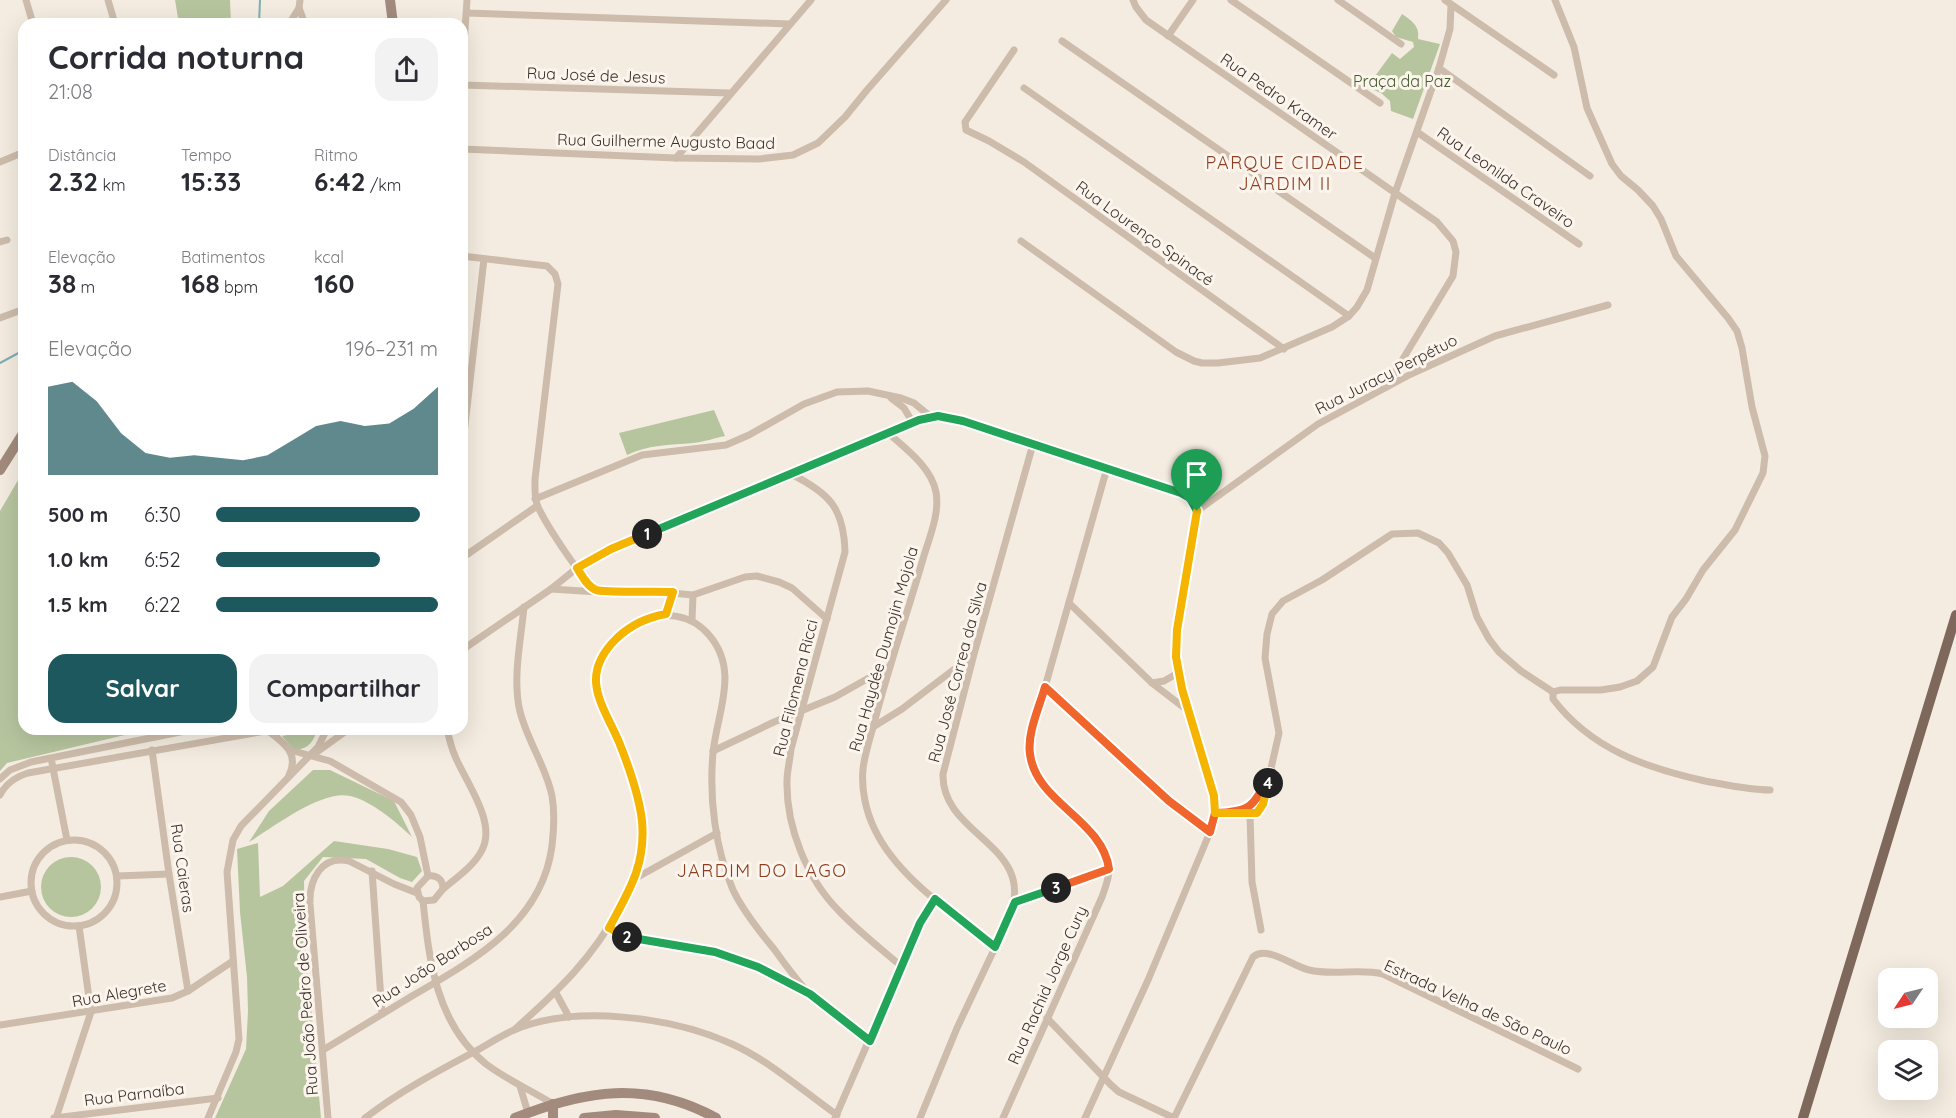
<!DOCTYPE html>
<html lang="pt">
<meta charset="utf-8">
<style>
:root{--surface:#fff;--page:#f2f2f3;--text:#2b2b33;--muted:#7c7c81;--accent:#1e585f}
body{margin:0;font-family:Quicksand,sans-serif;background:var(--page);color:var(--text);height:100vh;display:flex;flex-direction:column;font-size:22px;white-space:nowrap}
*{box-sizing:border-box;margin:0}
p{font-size:20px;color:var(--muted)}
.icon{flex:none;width:33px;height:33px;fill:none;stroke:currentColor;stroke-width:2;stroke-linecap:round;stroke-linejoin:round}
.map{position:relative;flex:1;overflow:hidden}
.panel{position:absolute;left:18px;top:18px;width:450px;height:717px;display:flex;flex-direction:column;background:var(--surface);border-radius:18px;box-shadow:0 6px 24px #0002}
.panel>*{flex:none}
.needle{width:39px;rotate:235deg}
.tools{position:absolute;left:1878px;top:968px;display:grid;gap:12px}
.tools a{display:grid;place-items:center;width:60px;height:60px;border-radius:12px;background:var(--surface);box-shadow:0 6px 24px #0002;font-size:30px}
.pin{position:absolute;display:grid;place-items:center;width:51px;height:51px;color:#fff;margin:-62px -26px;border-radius:50% 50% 50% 0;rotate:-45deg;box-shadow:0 0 6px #0007}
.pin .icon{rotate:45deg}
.km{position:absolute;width:30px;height:30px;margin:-15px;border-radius:50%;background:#222;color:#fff;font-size:16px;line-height:30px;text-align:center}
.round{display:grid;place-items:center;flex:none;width:63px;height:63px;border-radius:18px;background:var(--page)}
.head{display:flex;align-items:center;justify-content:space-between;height:102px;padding:0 30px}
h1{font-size:33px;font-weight:800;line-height:45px}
.metrics{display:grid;grid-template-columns:repeat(3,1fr);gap:9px;height:102px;padding:6px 30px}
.metrics div{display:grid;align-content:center}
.metrics b{font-size:26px;font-weight:800}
.metrics small{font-size:16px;font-weight:400}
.metrics p{font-size:16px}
.chart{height:168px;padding:12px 30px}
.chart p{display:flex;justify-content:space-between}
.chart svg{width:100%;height:108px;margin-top:6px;fill:var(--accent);opacity:.7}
.button{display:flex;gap:12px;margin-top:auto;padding:12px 30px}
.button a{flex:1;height:69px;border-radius:18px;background:var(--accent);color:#fff;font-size:24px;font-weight:800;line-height:69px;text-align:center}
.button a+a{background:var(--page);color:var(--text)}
ul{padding:0 30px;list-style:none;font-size:20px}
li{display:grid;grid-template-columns:96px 72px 1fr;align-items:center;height:45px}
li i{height:15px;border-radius:8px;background:var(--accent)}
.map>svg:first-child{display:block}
</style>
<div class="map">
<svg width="1956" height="1118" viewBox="0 0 1956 1118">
<rect width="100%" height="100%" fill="#f4ece0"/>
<!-- green -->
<g fill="#b7c59f">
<path d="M175,0H230L231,24H179Z"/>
<path d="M1402,14C1412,21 1420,26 1418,39L1440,44L1413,119L1391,111L1390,101L1381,93L1367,87L1392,53L1400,59L1414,47L1413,42L1396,37L1392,31Z"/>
<path d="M714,410L725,436C715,438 704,442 693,443C670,445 647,445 627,455L619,433Z"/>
<path d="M24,470V729H150L7,763L0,771V511Z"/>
<path d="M317,729C314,742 307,751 293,749L282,736Z"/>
<path d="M313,770H330L394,801L412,837C396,822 372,801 350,796C321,790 274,827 249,842L269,811Z"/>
<path d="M334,841L388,849L417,857L422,871L412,882L400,878L366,859L323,857L304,881L305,939L321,1118H215L246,1049L248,1011L247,977L240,912L237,849L258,843L260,897L283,886Z"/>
<circle cx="71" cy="887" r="30"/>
</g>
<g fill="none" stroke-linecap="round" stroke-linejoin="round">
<!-- stream -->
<g stroke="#7eafb3" stroke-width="2">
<path d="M259,24L260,0"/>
<path d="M0,363L24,350"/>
</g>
<!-- street -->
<g stroke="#cdbcab" stroke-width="7">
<path d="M26,0L33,24"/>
<path d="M108,0L115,24"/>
<path d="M300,0L299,8L305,24"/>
<path d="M1133,0L1136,7L1146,20L1437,222L1453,241L1456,252L1453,276L1386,387"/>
<path d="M1231,0L1380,103"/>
<path d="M1338,0L1401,44"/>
<path d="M1445,0L1554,75"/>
<path d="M467,13L789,24"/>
<path d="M289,24L299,8"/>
<path d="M1168,36L1193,0"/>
<path d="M1062,41L1375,258"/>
<path d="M1014,50L965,122L966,130L989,141L1024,162L1284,349"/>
<path d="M1439,68L1590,176"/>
<path d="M462,75L467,0"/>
<path d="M462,85L730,93"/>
<path d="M1024,88L1349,316"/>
<path d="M1417,132L1579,244"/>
<path d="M462,149L676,158L759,159L793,155L818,143L845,117L867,90L946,0"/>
<path d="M676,158L811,0"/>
<path d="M0,162L24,152"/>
<path d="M1021,241L1176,352L1194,361L1202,363H1218L1260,358L1332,327L1349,316L1357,307L1367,290L1395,193L1439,68L1450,29L1451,5"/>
<path d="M0,242L7,240"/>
<path d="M462,256L547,266L555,274L558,284L535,479C535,489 534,498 538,507C547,526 582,580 598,592"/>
<path d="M0,318L24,309"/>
<path d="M891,398L904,408L913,423"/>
<path d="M888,433C906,449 931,467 936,492C940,514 929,538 923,559C908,611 890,663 876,716C872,733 865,751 863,769C861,789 866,812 875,830C898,878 954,914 995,947"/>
<path d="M462,451L484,259"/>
<path d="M791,474C829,493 844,508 845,552L791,749C790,760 787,771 787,781C786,827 807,879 839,911C858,931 880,948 901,966"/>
<path d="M535,499L642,455L726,445L749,435L804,404L837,392L868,391L901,398L914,403L931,417"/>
<path d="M1197,511L1318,424L1411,374L1495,336L1608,305"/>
<path d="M462,558L537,506"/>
<path d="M551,589L598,592L650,591L693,595L745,577L757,576L779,582L792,588L827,619"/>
<path d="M1069,603L1152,683L1187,710"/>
<path d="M666,614L673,592"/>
<path d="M692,620L693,595"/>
<path d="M462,650L551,589L577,568L611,549L931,417H948L963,421L1181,493L1190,498L1197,511L1177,630L1176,657L1182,689L1213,796L1215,813L1210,832L1148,980L1085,1118"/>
<path d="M1152,683L1164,681L1178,673"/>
<path d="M1045,687L1169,800L1210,832"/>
<path d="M1553,692L1560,690H1601L1620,687L1637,681L1653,667L1672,617L1686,599L1703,570L1735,530L1763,473L1765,456L1752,407L1742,348L1737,331L1728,318L1676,256L1661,219L1653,206L1638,190L1621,176L1612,164L1587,108L1574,47L1555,0"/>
<path d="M1553,692V699C1591,749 1646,768 1705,781C1727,785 1748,790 1770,790"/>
<path d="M873,727L902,709L973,655"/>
<path d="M267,730C283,742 300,753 289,775"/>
<path d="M152,750L169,874L188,991"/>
<path d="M290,750L330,761L401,802L411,815L420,837L428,876"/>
<path d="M713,751L774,722L835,697L890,666"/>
<path d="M317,752L349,729"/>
<path d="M52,763L67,840"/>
<path d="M0,779L10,770L31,762L195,729"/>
<path d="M0,795C6,783 15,777 28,773L277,729"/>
<path d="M1238,812L1255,801L1264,785"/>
<path d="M1215,813C1222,813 1229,812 1236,812C1249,813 1257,818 1263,804L1279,733L1265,658L1267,634L1272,614L1283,601L1322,580L1392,534L1418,533L1439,543L1448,553L1467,585L1477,617L1489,639L1499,652L1521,671L1553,692"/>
<path d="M1250,815L1252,882L1261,930"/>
<circle cx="74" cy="883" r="43"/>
<path d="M372,871L382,1014"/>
<path d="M117,876L169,874"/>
<path d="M428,876C438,875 443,880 443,889L434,900L423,901L419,897L417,888Z"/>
<path d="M636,878L717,833"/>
<path d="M443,889C456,878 474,866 482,850C497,822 465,781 455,756C451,747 449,738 447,729"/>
<path d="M0,897L32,891"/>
<path d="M423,901C429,960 436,1024 486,1064C507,1080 531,1090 553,1104"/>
<path d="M1015,902L1109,869"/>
<path d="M609,928C639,946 679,943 713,952C747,960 776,976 807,993"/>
<path d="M556,993L569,1017"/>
<path d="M1047,1018L1111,1085L1119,1092L1174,1118"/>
<path d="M0,1025L172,998L188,991L233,961"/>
<path d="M514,1030C560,989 591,960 621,906C631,889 639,873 641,854C645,821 636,789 625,758C616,732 593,706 597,677C603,627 672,592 709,635C740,671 717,712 713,753C709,798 715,848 733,890C743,911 759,931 774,949C785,964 796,980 809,993C826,1011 849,1027 870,1041"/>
<path d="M323,1050C353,1032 382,1014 412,996C474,960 542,923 552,846C554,829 555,813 552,796C546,765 525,738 519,707C513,675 521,639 524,607"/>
<path d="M520,1086L528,1113"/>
<path d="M54,1118L218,1098"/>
<path d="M56,1118L91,1012L79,926"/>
<path d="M208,1118L236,1052L239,1039L227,872L233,840L241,826L318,747L327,729"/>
<path d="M328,1118L310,904C309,880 321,855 349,861L394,884L417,893"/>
<path d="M365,1118C399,1092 436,1072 474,1052C487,1045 500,1036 514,1030C575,1004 672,1017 732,1044C770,1061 803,1091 837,1115"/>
<path d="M835,1118L920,923L935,899"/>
<path d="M920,1118L957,1028L1008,920C1041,845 941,837 943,774L974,654L1033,444"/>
<path d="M1003,1118L1102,897C1105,888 1109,879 1109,870C1109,838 1058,802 1038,777C1032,764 1029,754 1030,740L1107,468"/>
<path d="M1174,1118L1253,957C1267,945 1292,966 1309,970C1333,976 1359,968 1383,974L1578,1069"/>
</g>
<!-- secondary -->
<g stroke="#a28b7c" stroke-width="10">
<path d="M390,0L393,24"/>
<path d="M0,470L24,432"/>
<path d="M553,1104V1118"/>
<path d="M515,1118C585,1090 646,1080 716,1118"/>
<path d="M584,1118L616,1115L655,1118"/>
</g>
<!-- primary -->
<path stroke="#7d685b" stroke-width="10" d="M1803,1118L1956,615"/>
</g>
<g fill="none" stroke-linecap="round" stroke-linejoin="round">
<!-- split-1 casing -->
<g stroke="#fff" stroke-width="12">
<path id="split-1" d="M647,534L919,420L938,416L963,421L1181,493L1190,498L1197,511"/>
</g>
<!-- split-2 casing -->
<g stroke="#fff" stroke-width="12">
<path id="split-2" d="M627,937L609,928C629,891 646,865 642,821C639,794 629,767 619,742C602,703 578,676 617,638C631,625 648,617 666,614L673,592C659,591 603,593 596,590C587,586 582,576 577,568L611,549L647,534"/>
</g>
<!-- split-3 casing -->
<g stroke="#fff" stroke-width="12">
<path id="split-3" d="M627,937L715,952L758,967L810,994L870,1041L920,923L935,899L995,947L1015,902L1056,888"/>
</g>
<!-- split-4 casing -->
<g stroke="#fff" stroke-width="12">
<path id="split-4" d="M1056,888L1109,869C1102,819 1036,803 1030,754C1027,733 1039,708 1045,687L1169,801L1210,832L1215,813C1253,812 1254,805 1270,773L1268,783"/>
</g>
<!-- split-5 casing -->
<g stroke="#fff" stroke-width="12">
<path id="split-5" d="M1197,511L1177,630L1176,657L1182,689L1214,796L1215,813H1257L1263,804L1268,783"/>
</g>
<!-- split-1 -->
<use href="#split-1" stroke="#22a559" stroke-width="8"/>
<!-- split-2 -->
<use href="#split-2" stroke="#f5b400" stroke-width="8"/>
<!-- split-3 -->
<use href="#split-3" stroke="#22a559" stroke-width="8"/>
<!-- split-4 -->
<use href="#split-4" stroke="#f0652b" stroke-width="8"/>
<!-- split-5 -->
<use href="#split-5" stroke="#f5b400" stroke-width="8"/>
</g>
<g text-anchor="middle" stroke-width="6" stroke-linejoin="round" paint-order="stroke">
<!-- street labels -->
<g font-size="16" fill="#3b302b" stroke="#fbf5ed">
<text transform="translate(596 75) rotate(2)" y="6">Rua José de Jesus</text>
<text transform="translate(1279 96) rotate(35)" y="6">Rua Pedro Kramer</text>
<text transform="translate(666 141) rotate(1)" y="6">Rua Guilherme Augusto Baad</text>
<text transform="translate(1506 177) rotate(35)" y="6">Rua Leonilda Craveiro</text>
<text transform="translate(1145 233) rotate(36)" y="6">Rua Lourenço Spinacé</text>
<text transform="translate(1386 374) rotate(-27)" y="6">Rua Juracy Perpétuo</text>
<text transform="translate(883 649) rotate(-74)" y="6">Rua Haydée Dumojin Mojola</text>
<text transform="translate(957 672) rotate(-75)" y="6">Rua José Correa da Silva</text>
<text transform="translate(795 688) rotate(-76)" y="6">Rua Filomena Ricci</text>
<text transform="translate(183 868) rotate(82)" y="6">Rua Caieras</text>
<text transform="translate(432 965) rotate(-33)" y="6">Rua João Barbosa</text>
<text transform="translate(1047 985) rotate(-66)" y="6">Rua Rachid Jorge Cury</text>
<text transform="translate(119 993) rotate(-10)" y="6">Rua Alegrete</text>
<text transform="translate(305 994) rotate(-94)" y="6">Rua João Pedro de Oliveira</text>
<text transform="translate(1478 1007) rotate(25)" y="6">Estrada Velha de São Paulo</text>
<text transform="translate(134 1094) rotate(-7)" y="6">Rua Parnaíba</text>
</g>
<!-- park labels -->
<g font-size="16" fill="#485b2d" stroke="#fbf5ed">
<text x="1402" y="87">Praça da Paz</text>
</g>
<!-- neighbourhood labels -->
<g font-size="18" letter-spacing="1.5" fill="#8e3e20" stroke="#fbf5ed">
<text x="1285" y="169">PARQUE CIDADE<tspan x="1285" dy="21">JARDIM II</tspan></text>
<text x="762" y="877">JARDIM DO LAGO</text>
</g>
</g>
</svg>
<div class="tools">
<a><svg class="needle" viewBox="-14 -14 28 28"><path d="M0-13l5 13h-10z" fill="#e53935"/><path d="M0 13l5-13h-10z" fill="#7c7c81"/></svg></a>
<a><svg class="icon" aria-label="layers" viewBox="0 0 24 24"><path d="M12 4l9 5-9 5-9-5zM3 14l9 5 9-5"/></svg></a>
</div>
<div class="pin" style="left:1197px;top:511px;background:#1e9e55"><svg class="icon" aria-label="arrive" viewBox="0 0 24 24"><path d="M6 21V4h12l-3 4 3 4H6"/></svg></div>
<b class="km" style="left:647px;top:534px">1</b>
<b class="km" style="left:627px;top:937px">2</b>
<b class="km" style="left:1056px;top:888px">3</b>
<b class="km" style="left:1268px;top:783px">4</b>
<section class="panel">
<div class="head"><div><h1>Corrida noturna</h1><p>21:08</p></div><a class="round"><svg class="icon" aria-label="share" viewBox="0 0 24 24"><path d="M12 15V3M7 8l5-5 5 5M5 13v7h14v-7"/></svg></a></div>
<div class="metrics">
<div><p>Distância</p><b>2.32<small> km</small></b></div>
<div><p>Tempo</p><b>15:33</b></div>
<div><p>Ritmo</p><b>6:42<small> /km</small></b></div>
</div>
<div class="metrics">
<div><p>Elevação</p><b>38<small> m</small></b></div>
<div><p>Batimentos</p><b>168<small> bpm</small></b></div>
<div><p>kcal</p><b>160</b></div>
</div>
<div class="chart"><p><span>Elevação</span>196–231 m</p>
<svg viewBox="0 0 160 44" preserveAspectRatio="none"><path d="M0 44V8L10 6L20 14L30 27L40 35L50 37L60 36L70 37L80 38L90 36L100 30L110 24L120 22L130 24L140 23L150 17L160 8V44z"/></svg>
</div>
<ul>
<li><b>500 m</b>6:30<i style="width:92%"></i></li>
<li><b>1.0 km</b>6:52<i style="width:74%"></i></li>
<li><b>1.5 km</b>6:22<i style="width:100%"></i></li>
</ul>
<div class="button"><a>Salvar</a><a>Compartilhar</a></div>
</section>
</div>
